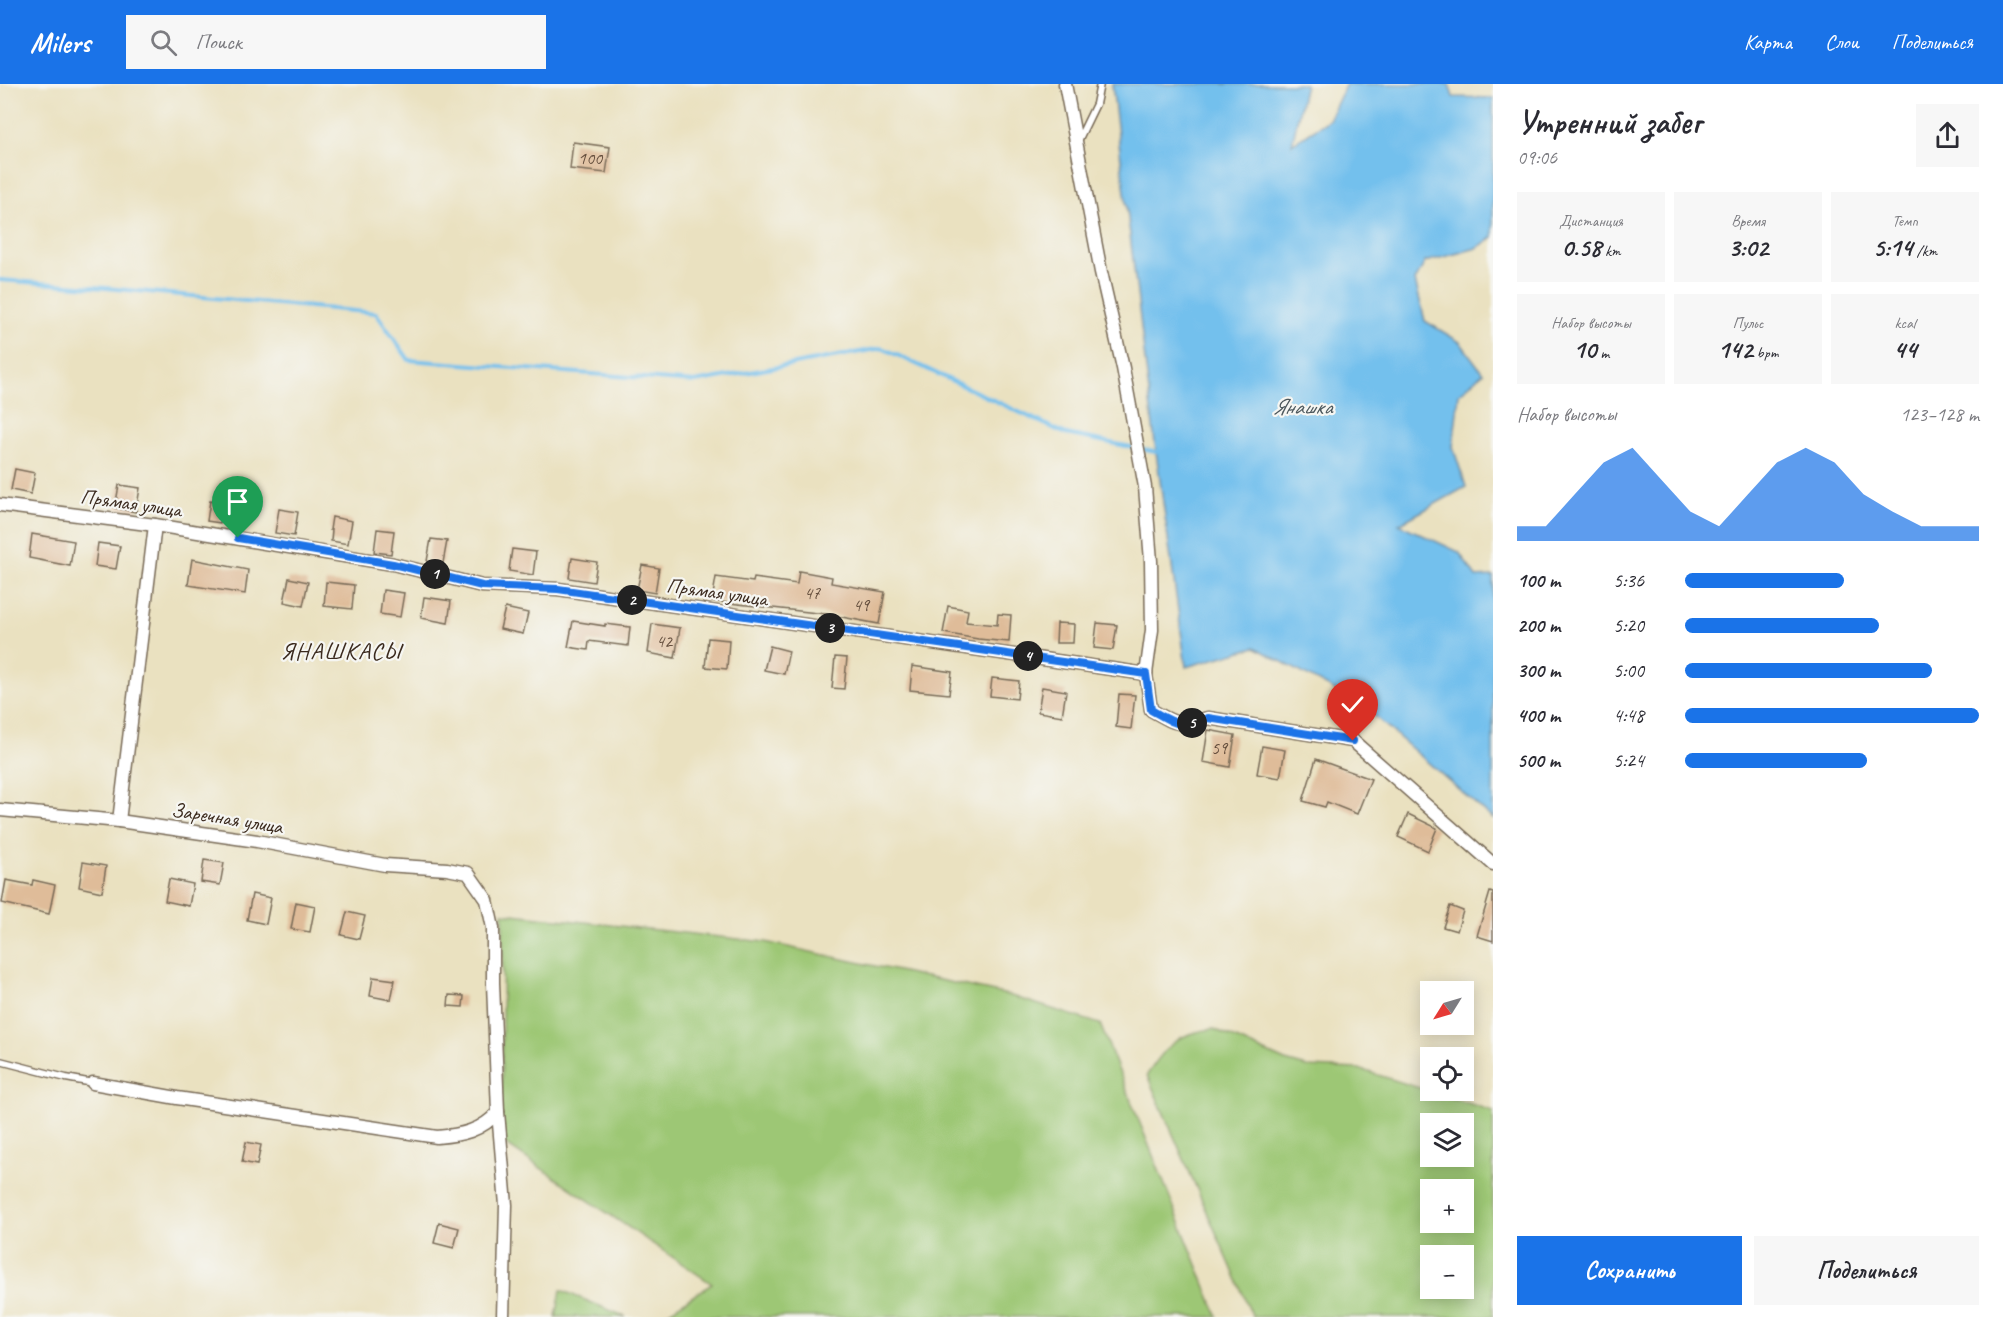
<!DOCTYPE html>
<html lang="ru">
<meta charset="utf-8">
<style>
:root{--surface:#fff;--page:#f7f7f7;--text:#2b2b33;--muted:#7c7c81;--accent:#1a73e8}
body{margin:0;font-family:Caveat,sans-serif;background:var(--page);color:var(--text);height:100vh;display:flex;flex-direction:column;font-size:22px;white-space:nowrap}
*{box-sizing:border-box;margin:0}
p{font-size:20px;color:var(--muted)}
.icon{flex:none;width:33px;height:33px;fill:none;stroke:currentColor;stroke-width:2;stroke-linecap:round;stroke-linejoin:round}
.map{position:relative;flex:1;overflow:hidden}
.drawer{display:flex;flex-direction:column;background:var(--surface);width:510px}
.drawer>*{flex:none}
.needle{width:39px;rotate:233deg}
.tools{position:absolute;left:1420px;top:897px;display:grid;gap:12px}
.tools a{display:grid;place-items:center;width:54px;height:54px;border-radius:0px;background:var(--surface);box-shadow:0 3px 15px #0003;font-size:30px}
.pin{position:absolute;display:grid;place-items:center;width:51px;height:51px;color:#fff;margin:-62px -26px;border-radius:50% 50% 50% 0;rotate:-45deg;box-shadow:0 0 6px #0007}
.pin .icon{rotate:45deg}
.km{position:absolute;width:30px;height:30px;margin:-15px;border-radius:50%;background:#222;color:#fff;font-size:16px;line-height:30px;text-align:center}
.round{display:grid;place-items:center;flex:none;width:63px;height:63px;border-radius:0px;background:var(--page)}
.headline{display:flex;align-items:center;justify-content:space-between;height:102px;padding:0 24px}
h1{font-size:33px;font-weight:600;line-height:45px}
.figures{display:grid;grid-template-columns:repeat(3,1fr);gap:9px;height:102px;padding:6px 24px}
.figures div{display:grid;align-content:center;border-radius:0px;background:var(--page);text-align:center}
.figures b{font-size:26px;font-weight:600}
.figures small{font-size:16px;font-weight:400}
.figures p{font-size:16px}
.chart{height:168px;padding:12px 24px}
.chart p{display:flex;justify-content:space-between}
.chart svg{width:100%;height:108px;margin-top:6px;fill:var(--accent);opacity:.7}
.button{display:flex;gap:12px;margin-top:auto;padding:12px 24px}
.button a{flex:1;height:69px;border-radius:0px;background:var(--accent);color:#fff;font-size:24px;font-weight:600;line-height:69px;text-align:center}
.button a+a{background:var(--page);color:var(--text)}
ul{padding:0 24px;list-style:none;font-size:20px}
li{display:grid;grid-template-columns:96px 72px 1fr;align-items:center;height:45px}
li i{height:15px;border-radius:8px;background:var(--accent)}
header{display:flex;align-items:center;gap:36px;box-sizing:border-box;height:84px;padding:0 30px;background:var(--accent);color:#fff}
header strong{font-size:28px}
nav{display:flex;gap:33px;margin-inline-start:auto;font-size:21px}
.search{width:420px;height:54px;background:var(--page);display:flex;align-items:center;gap:15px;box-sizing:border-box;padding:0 21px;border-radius:0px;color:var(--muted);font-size:22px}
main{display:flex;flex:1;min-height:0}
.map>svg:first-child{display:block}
</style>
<header>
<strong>Milers</strong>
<div class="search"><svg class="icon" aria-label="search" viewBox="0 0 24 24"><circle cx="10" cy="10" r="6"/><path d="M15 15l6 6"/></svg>Поиск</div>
<nav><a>Карта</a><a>Слои</a><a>Поделиться</a></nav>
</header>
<main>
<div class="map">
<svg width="1493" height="1233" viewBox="0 0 1493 1233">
<rect width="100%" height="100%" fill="#f6f6f2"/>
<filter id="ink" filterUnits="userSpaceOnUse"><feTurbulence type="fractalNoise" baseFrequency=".0167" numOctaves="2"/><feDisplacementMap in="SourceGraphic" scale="12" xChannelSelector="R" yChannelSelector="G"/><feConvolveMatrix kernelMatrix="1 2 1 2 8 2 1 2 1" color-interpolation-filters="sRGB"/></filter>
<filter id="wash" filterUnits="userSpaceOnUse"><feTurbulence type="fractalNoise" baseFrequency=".008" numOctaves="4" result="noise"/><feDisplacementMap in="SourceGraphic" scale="24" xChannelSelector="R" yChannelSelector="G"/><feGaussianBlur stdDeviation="1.35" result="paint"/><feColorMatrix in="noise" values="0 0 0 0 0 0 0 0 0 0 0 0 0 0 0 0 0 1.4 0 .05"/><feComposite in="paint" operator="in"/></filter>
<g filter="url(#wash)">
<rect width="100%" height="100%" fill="#eae1c0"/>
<!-- green -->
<g fill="#9dc774" stroke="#6c7849" stroke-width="1.5" fill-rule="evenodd">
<path d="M503,829L765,858L1008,911L1100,940L1218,1233H660L712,1200L501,1057Z"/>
<path d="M1214,945L1285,977L1307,983L1359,985L1493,1027V1233H1253L1147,991C1166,962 1178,948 1214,945ZM1431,1040H1464V1072H1431ZM1431,1106H1464V1138H1431ZM1431,1172H1464V1204H1431Z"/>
<path d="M561,1206L626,1233H556Z"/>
</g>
<!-- water -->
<path fill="#73c0ed" stroke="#577586" stroke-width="1.5" d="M1112,0H1305L1292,60L1329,36L1346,0H1449L1453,13L1493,14V153L1477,164L1425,178L1415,197L1425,237L1460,258L1483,289L1459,310L1453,363L1466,403L1399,440L1459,468L1476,493L1493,492V735L1363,622L1255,563L1186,583L1156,368Z"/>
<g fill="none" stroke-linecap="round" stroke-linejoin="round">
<!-- stream -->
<path stroke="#73c0ed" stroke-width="4" d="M0,196L106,204L376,229L409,276L695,298L882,264L1066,350L1156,368"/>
</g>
<g id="blocks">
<!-- building -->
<g fill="#dfbc99">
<path d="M573,58L610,63L606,89L570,85Z"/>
<path d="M15,385L35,389L31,410L11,406Z"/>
<path d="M119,401L140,404L136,428L115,424Z"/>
<path d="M210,417L224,419L220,439L207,437Z"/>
<path d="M279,425L298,428L294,452L275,449Z"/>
<path d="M332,433L352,437L348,460L331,457L332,446H330Z"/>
<path d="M377,445L394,447L391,470L374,468Z"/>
<path d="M32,450L74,457L70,482L29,474Z"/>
<path d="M431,455L447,457L443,479L427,477Z"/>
<path d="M98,459L120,462L116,485L95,482Z"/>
<path d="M512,465L536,468L533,491L509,487Z"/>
<path d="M572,474L597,478L594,498L569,494Z"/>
<path d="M192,475L248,486L245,510L188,501Z"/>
<path d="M642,481L659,484L655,509L637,506Z"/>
<path d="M799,487L832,493L831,499L885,508L879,540L826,530L712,517L716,493L753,498L754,494L797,500Z"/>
<path d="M289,494L308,498L303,522L284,518Z"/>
<path d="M326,498L354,501L352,525L324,522Z"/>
<path d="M383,506L404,509L400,533L380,530Z"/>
<path d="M424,513L451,517L448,539L421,534Z"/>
<path d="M948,522L968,526L966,538L997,541L998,530L1011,531L1009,558L978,555L943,549Z"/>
<path d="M505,524L528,529L523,550L500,545Z"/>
<path d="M573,537L605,542V540L630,543L628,562L589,557L588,566L568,563Z"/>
<path d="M1057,539L1074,540L1073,559H1056Z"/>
<path d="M1097,539L1117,541L1113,566L1094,564Z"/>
<path d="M652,540L680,544L675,574L648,569Z"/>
<path d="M708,554L729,556L727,585L705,583Z"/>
<path d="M770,562L789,567L784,590L764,586Z"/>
<path d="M835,573L847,574L844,605L832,604Z"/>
<path d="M912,582L952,588L949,610L910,606Z"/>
<path d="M992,594L1019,597L1017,615L990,612Z"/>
<path d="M1042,603L1066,607L1062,632L1038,628Z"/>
<path d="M1119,610L1135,611L1131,645L1116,643Z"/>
<path d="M1208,646L1235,651L1230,683L1203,678Z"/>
<path d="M1262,662L1285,666L1280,694L1257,690Z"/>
<path d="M1316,675L1371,695L1357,730L1327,718L1325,723L1303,717Z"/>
<path d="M1408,730L1437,744L1428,767L1398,753Z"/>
<path d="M204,776L224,779L220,801L201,798Z"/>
<path d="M83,778L106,782L102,808L79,803Z"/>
<path d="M169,795L193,800L189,822L165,817Z"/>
<path d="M6,796L32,801L33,796L55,801L49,830L2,819Z"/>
<path d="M1490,808L1493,809V857L1477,852Z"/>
<path d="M252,810L271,814L266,840L247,836Z"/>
<path d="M296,818L315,822L310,848L291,845Z"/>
<path d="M1450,822L1463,827L1457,847L1443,843Z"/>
<path d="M347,828L365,832L359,855L341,851Z"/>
<path d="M373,893L395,896L391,916L370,912Z"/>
<path d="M449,911L464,912L463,923L448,922Z"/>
<path d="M246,1058L261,1061L257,1081L242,1078Z"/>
<path d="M439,1139L459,1144L454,1164L434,1159Z"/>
</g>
</g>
</g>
<g filter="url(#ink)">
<use href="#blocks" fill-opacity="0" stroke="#786a57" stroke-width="1.5"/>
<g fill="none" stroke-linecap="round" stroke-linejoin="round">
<!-- lane casing -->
<g stroke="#786a57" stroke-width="9">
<g id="lane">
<path d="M1078,57L1096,20L1100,0"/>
<path d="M0,977L66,994L93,999"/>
</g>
</g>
<!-- street casing -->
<g stroke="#786a57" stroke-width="15">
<g id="street">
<path d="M1065,0L1101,188L1123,284L1145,403L1151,477L1152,546L1146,590L1151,626C1178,641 1178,643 1208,634L1353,657L1493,780"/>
<path d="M0,421L155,441L393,480L482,502L558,505L1146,590"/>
<path d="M0,726L119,737L257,757L385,781L447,785L468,789L487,816L493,844V899L498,1028L506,1121L503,1233"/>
<path d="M119,737L155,441"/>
<path d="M93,999L177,1014L437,1053C461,1051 482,1047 498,1028"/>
</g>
</g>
<!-- lane -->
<use href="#lane" stroke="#fff" stroke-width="6"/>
<!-- street -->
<use href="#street" stroke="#fff" stroke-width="12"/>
</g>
</g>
<g fill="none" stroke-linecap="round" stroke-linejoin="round" filter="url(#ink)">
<!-- route casing -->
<g stroke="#fff" stroke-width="12">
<path id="route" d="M238,454L393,480L482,502L558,505L1146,590L1151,626C1178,641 1178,644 1208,634L1353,657"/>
</g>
<!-- route -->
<use href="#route" stroke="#1a73e8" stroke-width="8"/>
</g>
<g text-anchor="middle" stroke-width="4.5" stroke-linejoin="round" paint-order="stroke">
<!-- number labels -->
<g font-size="18" fill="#644e3d">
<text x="590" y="80">100</text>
<text x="812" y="515">47</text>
<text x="861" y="527">49</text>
<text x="664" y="563">42</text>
<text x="1219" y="670">59</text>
</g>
<!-- street labels -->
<g font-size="21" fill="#3b2a1e" stroke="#f6f6f2">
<text transform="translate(131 419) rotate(8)" y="7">Прямая улица</text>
<text transform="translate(717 508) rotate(8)" y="7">Прямая улица</text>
<text transform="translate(227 734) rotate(9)" y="7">Заречная улица</text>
</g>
<!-- water labels -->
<g font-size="22" font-style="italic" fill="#4c575c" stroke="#f6f6f2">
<text x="1302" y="330">Янашка</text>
</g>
<!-- quarter labels -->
<g font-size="24" letter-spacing="1.5" fill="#3b2a1e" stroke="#f6f6f2">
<text x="341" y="575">ЯНАШКАСЫ</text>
</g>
</g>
</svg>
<div class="tools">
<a><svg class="needle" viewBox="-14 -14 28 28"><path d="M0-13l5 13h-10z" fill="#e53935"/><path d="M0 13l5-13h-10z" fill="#7c7c81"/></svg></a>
<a><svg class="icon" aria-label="locate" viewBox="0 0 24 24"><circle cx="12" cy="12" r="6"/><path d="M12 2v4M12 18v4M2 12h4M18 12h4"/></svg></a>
<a><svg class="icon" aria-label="layers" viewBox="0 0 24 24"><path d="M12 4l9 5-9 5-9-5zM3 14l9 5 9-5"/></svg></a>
<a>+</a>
<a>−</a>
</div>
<div class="pin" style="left:238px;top:454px;background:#1e9e55"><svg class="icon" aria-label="arrive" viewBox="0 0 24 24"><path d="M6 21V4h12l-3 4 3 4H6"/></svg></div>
<div class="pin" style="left:1353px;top:657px;background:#d93025"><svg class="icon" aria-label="check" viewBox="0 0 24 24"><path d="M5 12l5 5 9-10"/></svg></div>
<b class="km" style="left:435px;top:490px">1</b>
<b class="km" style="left:632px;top:516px">2</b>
<b class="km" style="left:830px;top:544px">3</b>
<b class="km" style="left:1028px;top:572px">4</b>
<b class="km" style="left:1192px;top:639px">5</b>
</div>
<section class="drawer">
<div class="headline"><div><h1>Утренний забег</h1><p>09:06</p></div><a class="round"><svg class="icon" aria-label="share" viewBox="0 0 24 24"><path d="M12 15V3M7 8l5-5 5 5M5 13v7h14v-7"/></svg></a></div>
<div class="figures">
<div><p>Дистанция</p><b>0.58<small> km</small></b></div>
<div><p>Время</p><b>3:02</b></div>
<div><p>Темп</p><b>5:14<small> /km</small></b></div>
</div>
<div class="figures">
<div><p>Набор высоты</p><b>10<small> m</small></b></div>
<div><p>Пульс</p><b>142<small> bpm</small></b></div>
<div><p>kcal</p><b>44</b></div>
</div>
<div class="chart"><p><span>Набор высоты</span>123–128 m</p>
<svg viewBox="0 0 160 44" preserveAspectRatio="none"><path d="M0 44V38L10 38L20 25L30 12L40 6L50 19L60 32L70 38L80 25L90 12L100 6L110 12L120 25L130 32L140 38L150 38L160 38V44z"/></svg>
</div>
<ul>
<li><b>100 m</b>5:36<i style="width:54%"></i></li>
<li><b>200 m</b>5:20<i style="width:66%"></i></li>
<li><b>300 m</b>5:00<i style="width:84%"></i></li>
<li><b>400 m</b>4:48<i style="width:100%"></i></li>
<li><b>500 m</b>5:24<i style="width:62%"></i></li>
</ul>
<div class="button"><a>Сохранить</a><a>Поделиться</a></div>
</section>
</main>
